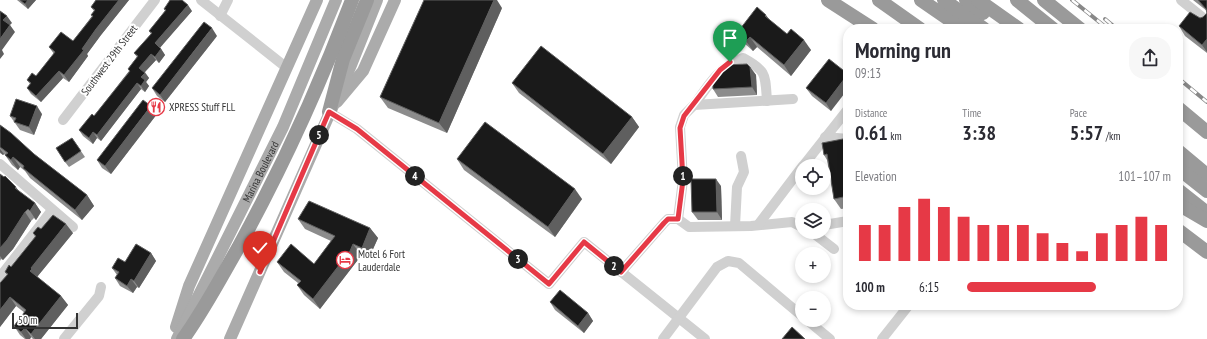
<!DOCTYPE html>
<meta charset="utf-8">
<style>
:root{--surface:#fff;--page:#f7f7f7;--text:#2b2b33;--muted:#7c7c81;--accent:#e63946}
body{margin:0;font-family:"PT Sans Narrow",sans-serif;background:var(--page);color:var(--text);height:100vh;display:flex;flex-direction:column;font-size:15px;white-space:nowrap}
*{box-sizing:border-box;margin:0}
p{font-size:13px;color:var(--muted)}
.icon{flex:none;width:22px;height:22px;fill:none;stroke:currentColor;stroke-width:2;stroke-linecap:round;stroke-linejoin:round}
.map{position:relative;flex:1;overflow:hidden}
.drawer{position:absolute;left:843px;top:24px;width:340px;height:286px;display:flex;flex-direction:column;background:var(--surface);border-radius:16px;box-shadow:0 2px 6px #0003}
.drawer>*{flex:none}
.tools{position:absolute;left:795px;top:159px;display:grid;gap:8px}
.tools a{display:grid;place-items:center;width:36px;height:36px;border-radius:50%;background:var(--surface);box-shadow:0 2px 6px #0003;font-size:20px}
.scale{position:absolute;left:12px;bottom:10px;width:66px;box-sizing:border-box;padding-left:4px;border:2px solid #333;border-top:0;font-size:11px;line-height:14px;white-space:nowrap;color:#333;-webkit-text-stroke:3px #fff;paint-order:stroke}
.pin{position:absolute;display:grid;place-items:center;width:34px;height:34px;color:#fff;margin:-41px -17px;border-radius:50% 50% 50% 0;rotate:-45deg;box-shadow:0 0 4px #0007}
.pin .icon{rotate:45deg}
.km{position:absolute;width:20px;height:20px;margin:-10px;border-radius:50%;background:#222;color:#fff;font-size:11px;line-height:20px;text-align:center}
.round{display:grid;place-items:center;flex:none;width:42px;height:42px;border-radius:16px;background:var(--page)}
.head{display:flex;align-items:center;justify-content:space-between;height:68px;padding:0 12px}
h1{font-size:22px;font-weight:600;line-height:30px}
.metrics{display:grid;grid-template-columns:repeat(3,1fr);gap:6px;height:68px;padding:4px 12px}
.metrics div{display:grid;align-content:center}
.metrics b{font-size:20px;font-weight:600}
.metrics small{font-size:11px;font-weight:400}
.metrics p{font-size:11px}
.chart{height:112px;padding:8px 12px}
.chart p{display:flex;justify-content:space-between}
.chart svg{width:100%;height:72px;margin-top:4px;stroke:var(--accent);stroke-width:6}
ul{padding:0 12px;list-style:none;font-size:13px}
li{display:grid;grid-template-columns:64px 48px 1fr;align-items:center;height:30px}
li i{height:10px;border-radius:5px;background:var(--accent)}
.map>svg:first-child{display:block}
</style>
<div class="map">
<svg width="1207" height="339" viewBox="0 0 1207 339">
<rect width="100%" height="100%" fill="#fff"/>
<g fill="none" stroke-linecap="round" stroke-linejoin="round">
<!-- minor -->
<g stroke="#d0d0d0" stroke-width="10">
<path d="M201,0L287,68"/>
<path d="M1181,0L1207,21"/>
<path d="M220,16L228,0"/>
<path d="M694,105C709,85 718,67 743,58C767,71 765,74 767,101"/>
<path d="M329,112L357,129L549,284L584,242L705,339"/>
<path d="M63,120L155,0"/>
<path d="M825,137L848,139"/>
<path d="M0,164L73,227"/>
<path d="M803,166L848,109"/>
<path d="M678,219L689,227L751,226L792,222L802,227"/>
<path d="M758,225L802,167"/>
<path d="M824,225L848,221"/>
<path d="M735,226L737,187L744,172L741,156"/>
<path d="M812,232L834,249"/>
<path d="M621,272L664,223L668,219H678L683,180L680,127L684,115L694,105L793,99"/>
<path d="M0,277L52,210"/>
<path d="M807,320L830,339"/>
<path d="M64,339L99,296L101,287"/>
<path d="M663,339L717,267L728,261L739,263L802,316"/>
<path d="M882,339L909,305"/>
</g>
<!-- major -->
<g stroke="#ababab" stroke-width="12">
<path d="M337,102L363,71L395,0"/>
<path d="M176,327L189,286L317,0"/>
<path id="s1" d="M177,339L283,127L336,0"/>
<path d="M230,339L351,65L377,0"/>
</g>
<!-- highway -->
<g stroke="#9a9a9a" stroke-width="14">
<path d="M828,0L873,29"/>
<path d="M879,0L920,29"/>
<path d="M921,0L963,29"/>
<path d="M944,0L984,29"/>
<path d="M966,0L983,13"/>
<path d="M978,0L1019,29"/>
<path d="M1017,0L1053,29"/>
<path d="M1044,0L1080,29"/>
<path d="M1178,108L1207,132"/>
<path d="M329,112L343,59L367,0"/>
<path d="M1178,151L1207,175"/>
<path d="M1178,168L1207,191"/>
<path d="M1178,190L1207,213"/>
<path d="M1178,204L1207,221"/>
<path d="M1178,230L1207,252"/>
<path d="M183,339C204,310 220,279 238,248C282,168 320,85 352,0"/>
</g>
<!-- rail casing -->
<g stroke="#888" stroke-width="4">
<g id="rail">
<path d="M1072,0L1108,29"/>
<path d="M1105,19L1117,29"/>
<path d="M1178,78L1207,102"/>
</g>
</g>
<!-- rail -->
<use href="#rail" stroke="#fff" stroke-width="2.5" stroke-dasharray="8" stroke-linecap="butt"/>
</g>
<!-- wall -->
<g fill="#8c8c8c">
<path d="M17,0H36L28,9Z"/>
<path d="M96,0H129L101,35L87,54L88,56L69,82L63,78L41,102L31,94L27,88L30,84L27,80L36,76L54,54L49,47L73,41L92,16L91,15L94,11L91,7Z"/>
<path d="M1193,0H1207V53L1185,36L1179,26L1203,17L1207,13V11Z"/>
<path d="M502,8L447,133L388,108L380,97Z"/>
<path d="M164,9L192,11L160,47L165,55L159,63L156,60L145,72L149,78L146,82L149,86L145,92L141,89L101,141L97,138L93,144L83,136L79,130L94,116L129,71L128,69L137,57L134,53L151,34L149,31L165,11Z"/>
<path d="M771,21L787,34L811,50L791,76L757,47L753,51L744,43L737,33Z"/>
<path d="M217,36L165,102L157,96L152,88Z"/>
<path d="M750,67L756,75L757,95L718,97L713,89Z"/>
<path d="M848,74L831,111L812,96L806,88Z"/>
<path d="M512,83L632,117L639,127L611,164L519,93Z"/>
<path d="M42,114L34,135L20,130L10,116Z"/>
<path d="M157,114L111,174L102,168L97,160Z"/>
<path d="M0,125L34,154L87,195L94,206L82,220L30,178L25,171L20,167L18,170L12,165L5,155L4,154L3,155L0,153Z"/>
<path d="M72,138L85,157L69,167L65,162Z"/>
<path d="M848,138V208L841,209L834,199L827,160L824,155Z"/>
<path d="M457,159L582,199L555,237L464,170Z"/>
<path d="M0,174L20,193L35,203L41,212L36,220L34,218L31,221L13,249L3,260L1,259L0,261Z"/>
<path d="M721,186L722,220H698L692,212Z"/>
<path d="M298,219L370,228L378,238L369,258L360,254L357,261L320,309L304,295L297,285L298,283L284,272L277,262L314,264L331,241L305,229Z"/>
<path d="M41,229L73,233L37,277L61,296L68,305L41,339H33L31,337L30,339H25L20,335L14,326L25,313L16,306L0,327L7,275L5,272L11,267L35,237L33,233Z"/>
<path d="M151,253L156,261L139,288L137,287L133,293L120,286L115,278L117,275L112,268Z"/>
<path d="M550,302L588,313L593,321L584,333L555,310Z"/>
</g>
<!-- shaded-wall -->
<g fill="#5f5f5f">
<path d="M28,0H36L28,9L25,4Z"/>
<path d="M119,0H129L101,35L87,54L88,56L69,82L64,75L96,29Z"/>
<path d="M494,0H497L502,8L447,133L439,123Z"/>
<path d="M188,5L192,11L159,49L155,43Z"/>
<path d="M766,15L773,25L765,16Z"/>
<path d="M7,16L12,23L8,27L3,20Z"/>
<path d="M10,25L15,32L2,50L4,54L0,59V39Z"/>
<path d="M212,28L217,36L165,102L160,95Z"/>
<path d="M750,37L757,47L753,51L746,41Z"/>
<path d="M1207,39V52L1202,45Z"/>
<path d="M804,40L811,50L791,76L784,65Z"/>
<path d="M161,49L165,55L159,63L155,57Z"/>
<path d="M151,54L156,60L143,74L139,68Z"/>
<path d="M750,67L756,75L757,95L752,87Z"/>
<path d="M59,71L63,78L41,102L36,96Z"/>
<path d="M145,73L149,78L146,82L149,86L145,92L141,86V77Z"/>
<path d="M848,74V89L831,111L826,103Z"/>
<path d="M137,83L141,89L101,141L97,135Z"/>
<path d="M37,106L42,114L34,135L29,127Z"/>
<path d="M151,106L157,114L111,174L105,166Z"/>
<path d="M632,117L639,127L611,164L603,154Z"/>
<path d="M93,132L97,138L93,144L89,138Z"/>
<path d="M0,149L4,154L3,155L0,152Z"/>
<path d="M13,157L20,167L18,170L11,160Z"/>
<path d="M716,179L721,186L722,220L717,212Z"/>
<path d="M16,187L22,196L15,188Z"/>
<path d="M575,189L582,199L555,237L548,227Z"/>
<path d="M87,195L94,206L82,220L75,210Z"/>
<path d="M35,203L41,212L36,220L30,211Z"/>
<path d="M25,212L31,221L13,249L3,260L0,256V248Z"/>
<path d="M66,224L73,233L37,277L30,271L31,268Z"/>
<path d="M370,228L378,238L369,258L362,248Z"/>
<path d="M353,244L360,254L357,261L320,309L313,299Z"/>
<path d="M151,253L156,261L139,288L134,281Z"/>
<path d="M131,279L137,287L133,293L127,286Z"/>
<path d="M61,296L68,305L41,339H35L31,334Z"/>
<path d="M10,297L16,306L0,327V310Z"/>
<path d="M588,313L593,321L584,333L578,326Z"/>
<path d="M25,328L31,337L30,339H26L21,332Z"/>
</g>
<!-- building -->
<g fill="#1a1a1a" stroke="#5f5f5f">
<path d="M20,0H28L25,4Z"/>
<path d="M96,0H119L96,29L82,49L84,50L64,75L59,71L36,96L27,88L31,83L27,80L32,73L36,76L55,52L49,47L61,32L73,41L93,16L91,15L95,10L91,7Z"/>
<path d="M170,0H182L188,5L155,43L161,49L155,57L151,54L139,68L145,73L141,77L145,80L141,86L137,83L97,135L93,132L89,138L79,130L92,114L94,116L130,71L128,69L138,56L134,53L152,33L149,31L166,10L164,9Z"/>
<path d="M424,0H494L439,123L380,97Z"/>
<path d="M1198,0H1207V39L1202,45L1179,26L1190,12L1200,18L1203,17L1207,13L1206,9Z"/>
<path d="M757,7L766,15L765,16L787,34L791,29L804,40L784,65L750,37L746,41L737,33Z"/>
<path d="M0,11L7,16L3,20L10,25L0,39Z"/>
<path d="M204,22L212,28L160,95L152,88Z"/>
<path d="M541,46L632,117L603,154L512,83Z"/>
<path d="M829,59L848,74L826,103L806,88Z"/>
<path d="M747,64L750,67L752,87L713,89L712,76L723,65Z"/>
<path d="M16,99L37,106L29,127L14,122L16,118L10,116Z"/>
<path d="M143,100L151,106L105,166L97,160Z"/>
<path d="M485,122L575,189L548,227L457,159Z"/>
<path d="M0,125L11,133L34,154L87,195L75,210L23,168L24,166L13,157L11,160L5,155L8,153L0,147Z"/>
<path d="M72,138L81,151L65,162L56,148Z"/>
<path d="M848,138V196L834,199L827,154L824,155L822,143Z"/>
<path d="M0,174L4,177L5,176L16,187L15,188L35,203L30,211L28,209L25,212L7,240L0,248Z"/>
<path d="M691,179H716L717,212H692Z"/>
<path d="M309,201L370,228L362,248L353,244L350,251L313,299L297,285L301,281L277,262L291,244L314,264L335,236L298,219Z"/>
<path d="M53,215L66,224L31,268L32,269L30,271L61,296L31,334L25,328L21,332L14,326L26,310L10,297L0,310V283L8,274L5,272L9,265L11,267L36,236L33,233L38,227L41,229Z"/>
<path d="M136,244L151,253L134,281L131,279L127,286L115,278L119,272L112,268L118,258L125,262Z"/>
<path d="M560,290L588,313L578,326L550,302Z"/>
<path d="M792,327L805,339H782Z"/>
</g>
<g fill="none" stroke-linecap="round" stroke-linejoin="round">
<!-- route casing -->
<g stroke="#fff" stroke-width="8">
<path id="route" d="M260,272L329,112L357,129L549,284L584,242L621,272L664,223L668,219H678L683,180L680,128L684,116L720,70L730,62"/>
</g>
<!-- route -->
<use href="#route" stroke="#e63946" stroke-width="5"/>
</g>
<!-- icons -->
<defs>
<g id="restaurant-ring" transform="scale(0.9)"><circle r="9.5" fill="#fff" stroke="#e63946" stroke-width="1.5"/><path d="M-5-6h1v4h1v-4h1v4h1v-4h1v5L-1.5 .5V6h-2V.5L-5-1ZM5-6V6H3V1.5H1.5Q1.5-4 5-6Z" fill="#e63946"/></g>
<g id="hotel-ring" transform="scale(0.9)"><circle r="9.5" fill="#fff" stroke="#e63946" stroke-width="1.5"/><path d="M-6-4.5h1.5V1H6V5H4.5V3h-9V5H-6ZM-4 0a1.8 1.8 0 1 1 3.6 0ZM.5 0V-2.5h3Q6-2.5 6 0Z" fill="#e63946"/></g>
</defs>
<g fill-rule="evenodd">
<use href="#restaurant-ring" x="156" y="107"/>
<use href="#hotel-ring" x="345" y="260"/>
</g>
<g text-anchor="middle" stroke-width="4" stroke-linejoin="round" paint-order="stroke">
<!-- street labels -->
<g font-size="11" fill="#333" stroke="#fff">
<text transform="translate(109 60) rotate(-53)" y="4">Southwest 29th Street</text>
<text dy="4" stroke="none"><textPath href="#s1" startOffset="187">Marina Boulevard</textPath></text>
</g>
<!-- poi labels -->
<g font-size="11" fill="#333" stroke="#fff" text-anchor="start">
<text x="169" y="111">XPRESS Stuff FLL</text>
<text x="358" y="258">Motel 6 Fort<tspan x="358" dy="13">Lauderdale</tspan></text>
</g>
</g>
</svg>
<div class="tools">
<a><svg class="icon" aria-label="locate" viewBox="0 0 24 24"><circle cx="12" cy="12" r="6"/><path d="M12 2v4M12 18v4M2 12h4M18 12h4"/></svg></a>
<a><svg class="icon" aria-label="layers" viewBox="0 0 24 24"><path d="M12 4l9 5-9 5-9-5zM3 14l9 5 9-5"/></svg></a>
<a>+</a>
<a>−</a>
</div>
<div class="scale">50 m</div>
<div class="pin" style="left:730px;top:62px;background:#1e9e55"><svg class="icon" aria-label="arrive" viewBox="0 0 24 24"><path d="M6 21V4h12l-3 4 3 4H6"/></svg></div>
<div class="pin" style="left:260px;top:272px;background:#d93025"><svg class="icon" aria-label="check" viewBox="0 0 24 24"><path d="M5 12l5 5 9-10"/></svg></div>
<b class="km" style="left:683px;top:176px">1</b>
<b class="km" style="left:614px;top:266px">2</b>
<b class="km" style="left:518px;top:259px">3</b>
<b class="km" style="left:415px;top:176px">4</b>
<b class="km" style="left:319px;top:135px">5</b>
<section class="drawer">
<div class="head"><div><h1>Morning run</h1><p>09:13</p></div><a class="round"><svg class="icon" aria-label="share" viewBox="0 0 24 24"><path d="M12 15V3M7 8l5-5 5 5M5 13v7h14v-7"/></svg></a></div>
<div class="metrics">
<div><p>Distance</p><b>0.61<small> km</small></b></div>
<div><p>Time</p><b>3:38</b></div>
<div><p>Pace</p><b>5:57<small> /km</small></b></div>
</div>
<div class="chart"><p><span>Elevation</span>101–107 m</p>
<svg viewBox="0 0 160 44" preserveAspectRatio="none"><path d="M5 44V22M15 44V22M25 44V11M35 44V6M45 44V11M55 44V17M65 44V22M75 44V22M85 44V22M95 44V27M105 44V33M115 44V38M125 44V27M135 44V22M145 44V17M155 44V22"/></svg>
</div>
<ul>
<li><b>100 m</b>6:15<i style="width:63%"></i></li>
</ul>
</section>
</div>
